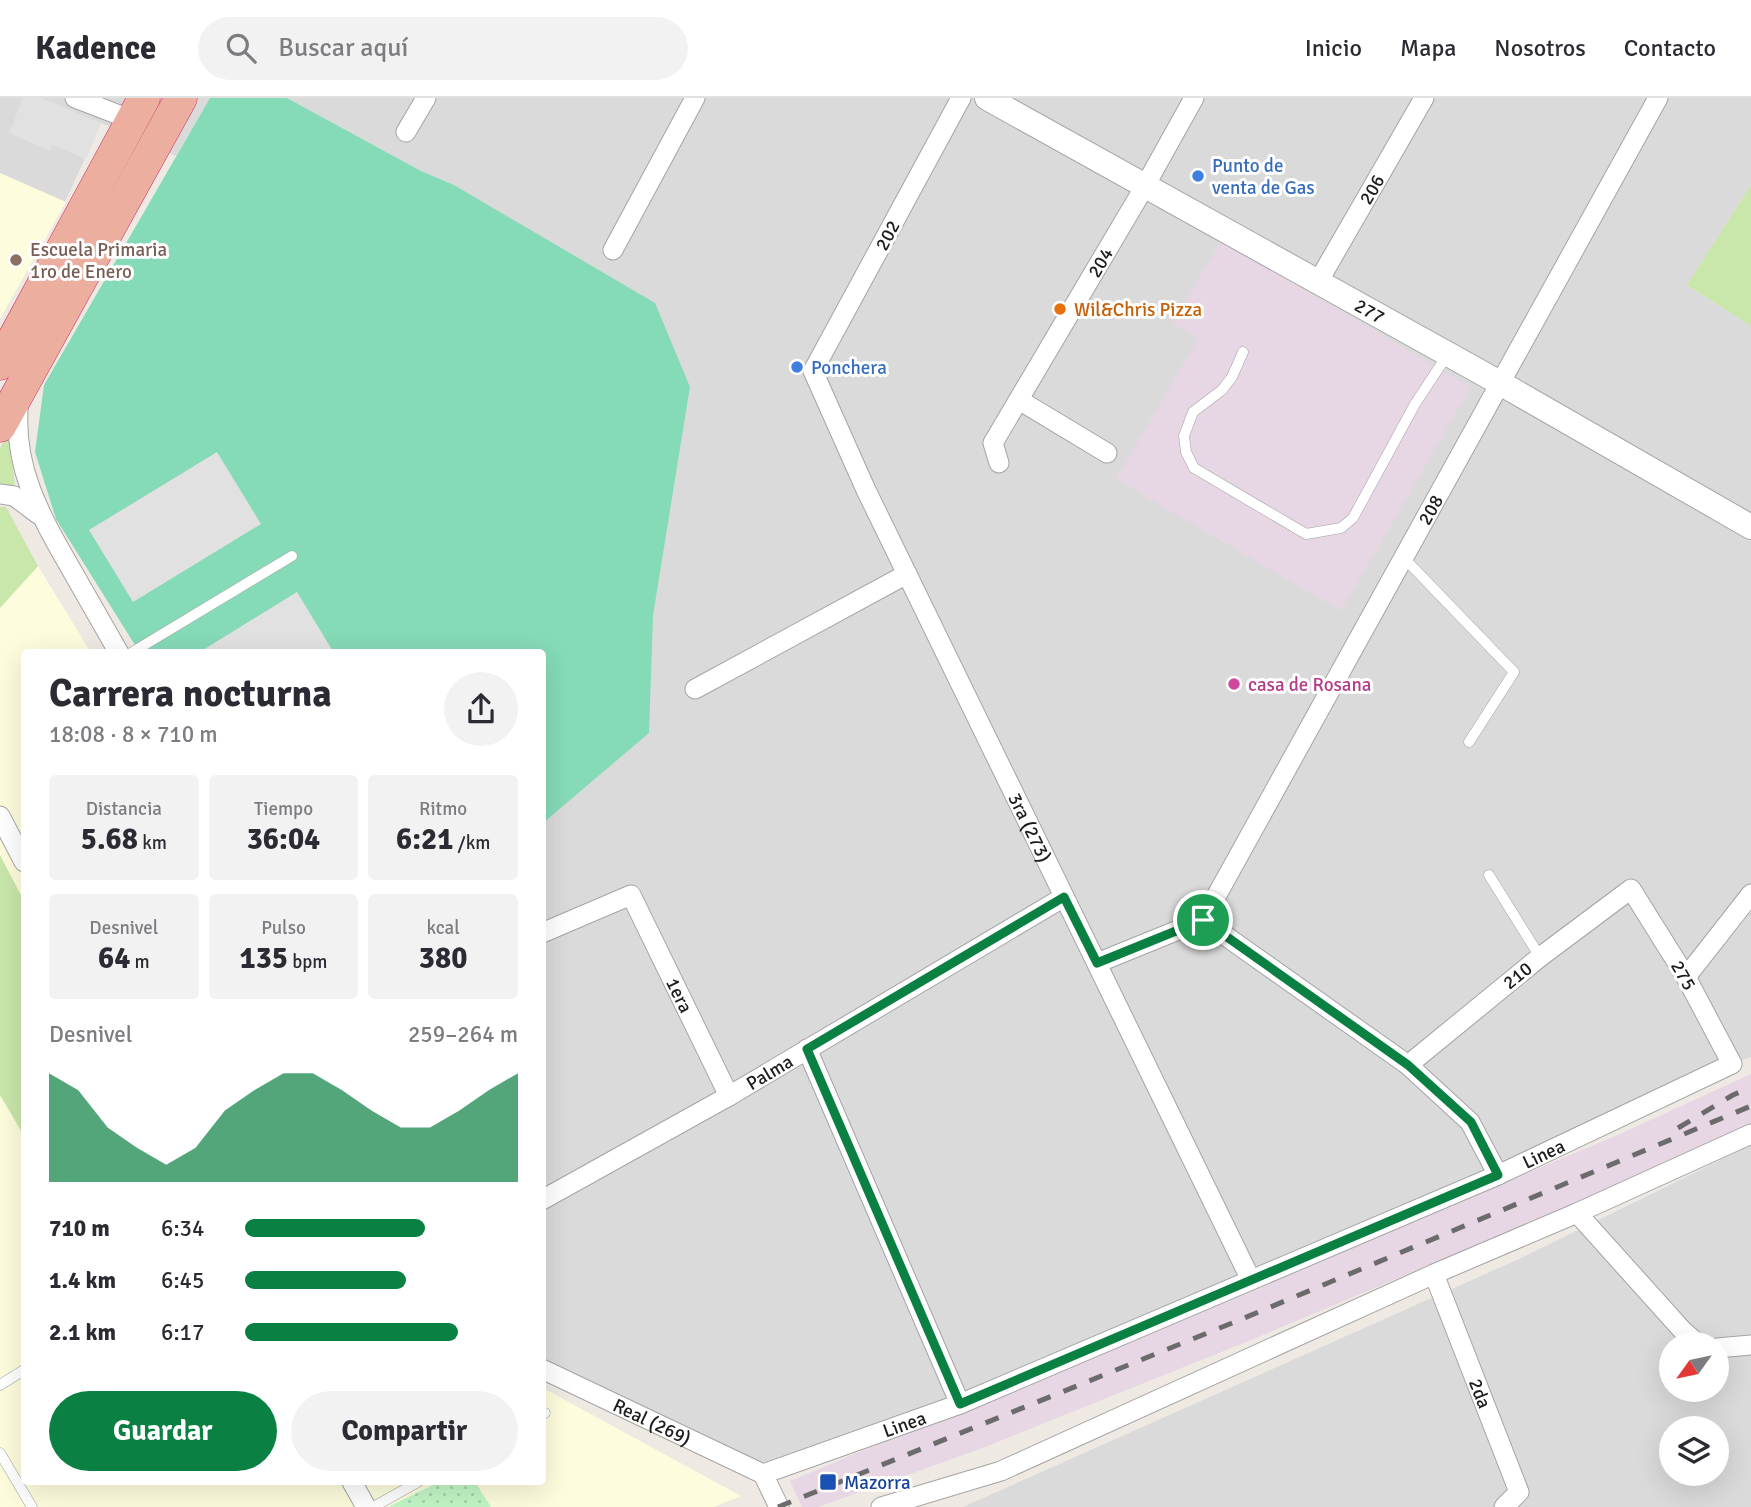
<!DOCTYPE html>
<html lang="es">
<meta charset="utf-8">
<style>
:root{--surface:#fff;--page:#f2f2f3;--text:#2b2b33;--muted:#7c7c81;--line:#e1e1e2;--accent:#0b8043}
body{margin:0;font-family:Signika,sans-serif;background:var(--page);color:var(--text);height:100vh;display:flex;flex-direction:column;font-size:26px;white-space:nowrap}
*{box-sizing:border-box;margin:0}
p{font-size:23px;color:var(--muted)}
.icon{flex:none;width:38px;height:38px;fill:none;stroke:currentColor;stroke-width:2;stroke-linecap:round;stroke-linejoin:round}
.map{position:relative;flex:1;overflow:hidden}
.drawer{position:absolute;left:21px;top:551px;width:525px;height:836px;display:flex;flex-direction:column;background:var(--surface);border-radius:7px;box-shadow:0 7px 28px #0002}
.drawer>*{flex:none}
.needle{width:46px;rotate:237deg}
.fabs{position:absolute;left:1659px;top:1234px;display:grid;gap:14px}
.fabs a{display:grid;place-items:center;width:70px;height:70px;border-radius:50%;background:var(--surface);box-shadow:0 7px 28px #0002;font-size:35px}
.pin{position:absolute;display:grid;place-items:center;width:60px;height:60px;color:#fff;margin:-30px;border:4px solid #fff;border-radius:50%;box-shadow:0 2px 7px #0007}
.round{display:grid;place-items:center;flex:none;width:74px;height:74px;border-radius:37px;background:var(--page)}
.headline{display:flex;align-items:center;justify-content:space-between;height:119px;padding:0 28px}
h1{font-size:38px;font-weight:800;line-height:52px}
.stats{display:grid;grid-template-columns:repeat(3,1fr);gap:10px;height:119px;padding:7px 28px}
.stats div{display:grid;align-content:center;border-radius:7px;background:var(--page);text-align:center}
.stats b{font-size:30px;font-weight:800}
.stats small{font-size:19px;font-weight:400}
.stats p{font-size:19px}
.chart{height:196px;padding:14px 28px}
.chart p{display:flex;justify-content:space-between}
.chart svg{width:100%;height:126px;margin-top:7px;fill:var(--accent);opacity:.7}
.button{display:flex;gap:14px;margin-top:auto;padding:14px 28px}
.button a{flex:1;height:80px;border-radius:42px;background:var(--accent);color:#fff;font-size:28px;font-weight:800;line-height:80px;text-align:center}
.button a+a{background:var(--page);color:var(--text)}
ul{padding:0 28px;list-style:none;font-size:23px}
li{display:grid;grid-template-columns:112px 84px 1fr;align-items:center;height:52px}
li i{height:18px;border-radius:9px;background:var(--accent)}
header{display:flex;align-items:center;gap:42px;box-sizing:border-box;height:98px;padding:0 35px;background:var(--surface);border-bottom:2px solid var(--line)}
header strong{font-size:33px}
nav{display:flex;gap:38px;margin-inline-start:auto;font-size:24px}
.search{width:490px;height:63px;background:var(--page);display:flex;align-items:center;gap:18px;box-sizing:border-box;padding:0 24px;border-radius:38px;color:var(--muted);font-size:26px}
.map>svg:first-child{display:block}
</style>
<header>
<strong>Kadence</strong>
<div class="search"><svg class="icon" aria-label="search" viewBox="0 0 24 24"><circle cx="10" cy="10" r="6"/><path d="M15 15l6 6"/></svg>Buscar aquí</div>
<nav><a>Inicio</a><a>Mapa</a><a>Nosotros</a><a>Contacto</a></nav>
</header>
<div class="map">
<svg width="1751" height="1409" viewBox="0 0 1751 1409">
<defs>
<pattern id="park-dots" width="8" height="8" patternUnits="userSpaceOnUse" patternTransform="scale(1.75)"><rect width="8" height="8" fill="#c2f6c6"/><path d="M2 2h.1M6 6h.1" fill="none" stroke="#a6d2aa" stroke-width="1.8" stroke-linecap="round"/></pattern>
</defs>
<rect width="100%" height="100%" fill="#eeeae3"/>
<!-- residential -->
<g fill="#dbdada" fill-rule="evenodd">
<path d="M0,0H210L176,58L101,25L65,104L0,221Z"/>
<path d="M287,0H1751V87L1687,187L1751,228V959L1732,966L1498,1077L763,1376L543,1271V724L651,546L653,518L690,289L454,87L421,73Z"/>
<path d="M1751,1047V1409H963L1519,1161ZM1671,1246H1717V1292H1671ZM1671,1330H1717V1376H1671Z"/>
</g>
<!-- industrial -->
<g fill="#e7d6e4">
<path d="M1221,143L1471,289L1341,513L1116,381L1198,241L1173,225Z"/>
<path d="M1751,976V1032L1251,1242L980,1351L818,1409H802L790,1383L1620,1036Z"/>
</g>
<!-- education -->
<g fill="#fdfddd">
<path d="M0,75L66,104L0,221Z"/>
<path d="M38,468L91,555H24V1384H542L543,1290L741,1398L714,1409H0V510Z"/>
</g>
<!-- grass -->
<g fill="#c9e6ab">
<path d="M1751,87V228L1687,187Z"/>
<path d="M10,332L15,390H0V350Z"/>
<path d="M0,409H6L38,468L0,510Z"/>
<path d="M0,757L24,803V1038L0,997Z"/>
</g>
<!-- park -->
<path fill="url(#park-dots)" d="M439,1384H475L491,1409H388Z"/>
<!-- pitch -->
<path fill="#85dab8" d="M210,0H287L421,73L454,87L655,205L690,289L653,518L649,635L543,725L542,555H140L56,421L35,354L44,287Z"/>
<!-- parking -->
<g fill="#e1e1e1">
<path d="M23,0H42L101,25L86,61L53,47L50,53L9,35Z"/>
<path d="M217,354L261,426L133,504L89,432Z"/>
<path d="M297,494L334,555H198Z"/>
</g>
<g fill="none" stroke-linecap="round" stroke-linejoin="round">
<!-- service casing -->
<g stroke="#a4a4a4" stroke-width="11">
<g id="service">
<path d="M1243,254L1232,279L1222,292L1193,314L1184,338L1186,354L1194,370L1306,436L1341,430L1353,420L1415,306L1448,256"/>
<path d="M1404,460L1514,574L1469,644"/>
<path d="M131,555L292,458"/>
<path d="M1489,777L1540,859"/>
<path d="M0,1287L24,1272"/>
<path d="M542,1316L545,1315"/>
<path d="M0,1355L32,1409"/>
<path d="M373,1409L418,1384"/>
</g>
</g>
<!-- minor casing -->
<g stroke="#a4a4a4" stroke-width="21">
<g id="minor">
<path d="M75,0L132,22"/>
<path id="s1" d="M961,0L813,273L866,392L1251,1182"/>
<path d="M406,34L426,0"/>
<path d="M613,152L695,0"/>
<path id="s2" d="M1318,184L1424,0"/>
<path d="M19,301C11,367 40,417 71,471C87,499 103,527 119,555"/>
<path d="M1019,302L1107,355"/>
<path id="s3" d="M999,365L993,345L1145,88L1194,0"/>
<path d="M0,396L14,398L38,416"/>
<path d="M695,591L907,476"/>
<path d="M0,718L24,764"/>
<path id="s4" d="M1203,822L1658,0"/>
<path id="s5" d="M542,835L631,797L729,998"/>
<path d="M1097,865L1203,822L1408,967L1470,1024L1498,1077"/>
<path d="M1686,879L1751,796"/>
<path d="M807,951L960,1306"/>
<path id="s6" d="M542,1102L729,998L1064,799"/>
<path d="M1577,1115L1683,1233L1698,1246"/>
<path id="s7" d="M1434,1176L1519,1394L1504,1409"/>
<path d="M1717,1250L1751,1247"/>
<path id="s8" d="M542,1271L763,1376"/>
<path id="s9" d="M763,1376L960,1306L1498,1077L1732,966L1686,879L1631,791L1540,859L1408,967"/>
<path d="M763,1376L779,1409"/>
<path d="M352,1384L366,1409"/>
<path d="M881,1409L1001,1373L1434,1176L1577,1115L1751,1036"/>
</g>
</g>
<!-- tertiary casing -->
<g stroke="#a4a4a4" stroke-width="26">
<g id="tertiary">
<path id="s10" d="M987,0L1500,285L1751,429"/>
</g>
</g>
<!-- trunk casing -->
<g stroke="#d02c66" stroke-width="33">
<g id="trunk">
<path d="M0,266L144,0"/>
<path d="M0,328L181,0"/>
</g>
</g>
<!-- service -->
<use href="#service" stroke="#fff" stroke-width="10"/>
<!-- minor -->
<use href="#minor" stroke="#fff" stroke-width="19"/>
<!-- tertiary -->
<use href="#tertiary" stroke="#fff" stroke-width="24"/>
<!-- trunk -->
<use href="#trunk" stroke="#ecaf9f" stroke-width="32"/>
<!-- rail -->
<g stroke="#6b6b6b" stroke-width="5" stroke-dasharray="14 14" stroke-linecap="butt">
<path d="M1678,1030L1733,997L1751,989"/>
<path d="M778,1409L1237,1223L1751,1008"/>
</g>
</g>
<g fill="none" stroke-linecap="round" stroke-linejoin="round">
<!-- route casing -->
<g stroke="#fff" stroke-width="14">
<path id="route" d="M1064,799L1097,865L1203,822L1408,967L1471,1024L1498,1077L960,1306L807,951Z"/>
</g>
<!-- route -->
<use href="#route" stroke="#0b8043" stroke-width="9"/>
</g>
<!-- markers -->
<g fill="#3f7fe0" stroke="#fff" stroke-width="2.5">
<circle cx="1198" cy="78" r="7"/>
<circle cx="797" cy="269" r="7"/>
</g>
<circle fill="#8d6e63" stroke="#fff" stroke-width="2.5" cx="16" cy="162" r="7"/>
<circle fill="#e8710a" stroke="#fff" stroke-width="2.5" cx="1060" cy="211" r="7"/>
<circle fill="#d1479c" stroke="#fff" stroke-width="2.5" cx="1234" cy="586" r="7"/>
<rect fill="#1a4fb4" stroke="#fff" stroke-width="2.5" x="819" y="1375" width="18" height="18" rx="3.5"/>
<g text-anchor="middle" stroke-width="6" stroke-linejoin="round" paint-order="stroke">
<!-- shop labels -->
<g font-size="19" fill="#366cbe" stroke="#fff" text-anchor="start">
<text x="1212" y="74">Punto de<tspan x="1212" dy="22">venta de Gas</tspan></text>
<text x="811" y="276">Ponchera</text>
</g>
<!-- street labels -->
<g font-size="19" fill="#1d1d1d" stroke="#fff">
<text dy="7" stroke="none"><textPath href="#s2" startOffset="107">206</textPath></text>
<text transform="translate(887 137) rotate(-62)" y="7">202</text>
<text dy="7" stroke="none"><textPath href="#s3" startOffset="231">204</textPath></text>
<text dy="7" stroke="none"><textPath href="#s10" startOffset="438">277</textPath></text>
<text dy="7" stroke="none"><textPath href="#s4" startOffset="469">208</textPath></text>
<text dy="7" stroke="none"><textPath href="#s1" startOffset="816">3ra (273)</textPath></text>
<text transform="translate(1517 877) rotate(-39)" y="7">210</text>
<text transform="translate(1684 877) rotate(60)" y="7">275</text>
<text dy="7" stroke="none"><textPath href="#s5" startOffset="208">1era</textPath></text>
<text dy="7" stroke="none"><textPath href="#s6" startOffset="261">Palma</textPath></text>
<text dy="7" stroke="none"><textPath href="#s9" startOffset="844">Linea</textPath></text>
<text dy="7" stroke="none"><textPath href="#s7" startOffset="128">2da</textPath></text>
<text dy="7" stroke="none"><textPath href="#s8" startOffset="122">Real (269)</textPath></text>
<text dy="7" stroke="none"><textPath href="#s9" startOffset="150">Linea</textPath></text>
</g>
<!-- education labels -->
<g font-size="19" fill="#785e54" stroke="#fff" text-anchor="start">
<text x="30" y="158">Escuela Primaria<tspan x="30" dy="22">1ro de Enero</tspan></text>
</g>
<!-- food labels -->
<g font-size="19" fill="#c56008" stroke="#fff" text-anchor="start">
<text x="1074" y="218">Wil&amp;Chris Pizza</text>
</g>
<!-- hotel labels -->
<g font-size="19" fill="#b23c85" stroke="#fff" text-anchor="start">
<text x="1248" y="593">casa de Rosana</text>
</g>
<!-- transit labels -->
<g font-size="19" fill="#164399" stroke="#fff" text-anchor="start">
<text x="844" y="1391">Mazorra</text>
</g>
</g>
</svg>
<div class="fabs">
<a><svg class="needle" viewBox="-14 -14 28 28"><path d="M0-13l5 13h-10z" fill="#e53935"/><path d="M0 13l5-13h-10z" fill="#7c7c81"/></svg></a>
<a><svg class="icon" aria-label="layers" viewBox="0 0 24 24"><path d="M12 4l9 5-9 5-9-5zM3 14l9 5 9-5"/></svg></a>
</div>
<div class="pin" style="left:1203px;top:822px;background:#1e9e55"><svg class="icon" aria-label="arrive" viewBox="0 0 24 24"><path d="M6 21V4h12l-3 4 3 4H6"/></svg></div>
<section class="drawer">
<div class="headline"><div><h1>Carrera nocturna</h1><p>18:08 · 8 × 710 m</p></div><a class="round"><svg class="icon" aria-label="share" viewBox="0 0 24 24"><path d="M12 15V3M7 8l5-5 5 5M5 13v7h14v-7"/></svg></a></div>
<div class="stats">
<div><p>Distancia</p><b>5.68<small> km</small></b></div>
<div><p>Tiempo</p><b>36:04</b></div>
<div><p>Ritmo</p><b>6:21<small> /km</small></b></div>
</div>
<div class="stats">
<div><p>Desnivel</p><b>64<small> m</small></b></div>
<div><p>Pulso</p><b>135<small> bpm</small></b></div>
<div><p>kcal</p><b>380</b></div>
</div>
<div class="chart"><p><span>Desnivel</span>259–264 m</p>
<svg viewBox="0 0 160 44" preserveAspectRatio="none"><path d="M0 44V6L10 12L20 25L30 32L40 38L50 32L60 19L70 12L80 6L90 6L100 12L110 19L120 25L130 25L140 19L150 12L160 6V44z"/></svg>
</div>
<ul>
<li><b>710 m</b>6:34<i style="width:66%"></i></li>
<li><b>1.4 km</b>6:45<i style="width:59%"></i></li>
<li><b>2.1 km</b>6:17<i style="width:78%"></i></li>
</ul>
<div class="button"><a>Guardar</a><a>Compartir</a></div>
</section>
</div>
